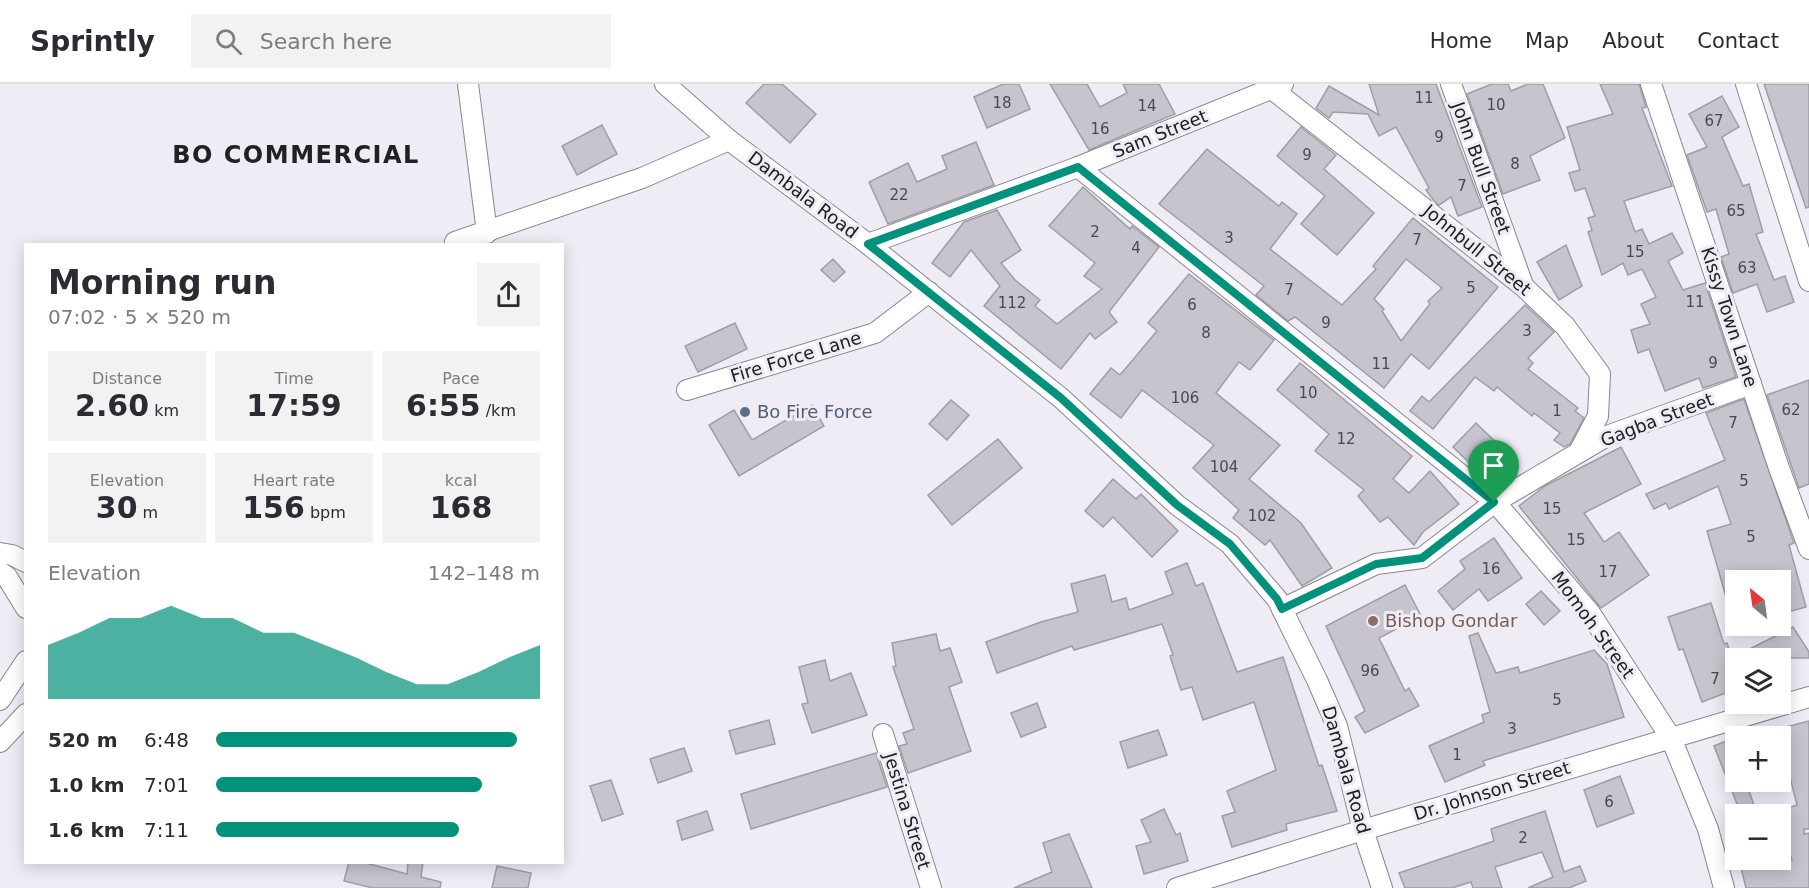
<!DOCTYPE html>
<meta charset="utf-8">
<style>
:root{--surface:#fff;--page:#f2f2f3;--text:#2b2b33;--muted:#7c7c81;--line:#e1e1e2;--accent:#02917b}
body{margin:0;font-family:"DejaVu Sans",sans-serif;background:var(--page);color:var(--text);height:100vh;display:flex;flex-direction:column;font-size:22px;white-space:nowrap}
*{box-sizing:border-box;margin:0}
p{font-size:20px;color:var(--muted)}
.icon{flex:none;width:33px;height:33px;fill:none;stroke:currentColor;stroke-width:2;stroke-linecap:round;stroke-linejoin:round}
.map{position:relative;flex:1;overflow:hidden}
.drawer{position:absolute;left:24px;top:159px;width:540px;height:621px;display:flex;flex-direction:column;background:var(--surface);border-radius:0px;box-shadow:0 3px 15px #0003}
.drawer>*{flex:none}
.needle{width:39px;rotate:331deg}
.controls{position:absolute;left:1725px;top:486px;display:grid;gap:12px}
.controls a{display:grid;place-items:center;width:66px;height:66px;border-radius:0px;background:var(--surface);box-shadow:0 3px 15px #0003;font-size:30px}
.pin{position:absolute;display:grid;place-items:center;width:51px;height:51px;color:#fff;margin:-62px -26px;border-radius:50% 50% 50% 0;rotate:-45deg;box-shadow:0 0 6px #0007}
.pin .icon{rotate:45deg}
.round{display:grid;place-items:center;flex:none;width:63px;height:63px;border-radius:0px;background:var(--page)}
.headline{display:flex;align-items:center;justify-content:space-between;height:102px;padding:0 24px}
h1{font-size:33px;font-weight:600;line-height:45px}
.figures{display:grid;grid-template-columns:repeat(3,1fr);gap:9px;height:102px;padding:6px 24px}
.figures div{display:grid;align-content:center;border-radius:0px;background:var(--page);text-align:center}
.figures b{font-size:30px;font-weight:600}
.figures small{font-size:16px;font-weight:400}
.figures p{font-size:16px}
.chart{height:168px;padding:12px 24px}
.chart p{display:flex;justify-content:space-between}
.chart svg{width:100%;height:108px;margin-top:6px;fill:var(--accent);opacity:.7}
ul{padding:0 24px;list-style:none;font-size:20px}
li{display:grid;grid-template-columns:96px 72px 1fr;align-items:center;height:45px}
li i{height:15px;border-radius:8px;background:var(--accent)}
header{display:flex;align-items:center;gap:36px;box-sizing:border-box;height:84px;padding:0 30px;background:var(--surface);border-bottom:2px solid var(--line)}
header strong{font-size:28px}
nav{display:flex;gap:33px;margin-inline-start:auto;font-size:21px}
.search{width:420px;height:54px;background:var(--page);display:flex;align-items:center;gap:15px;box-sizing:border-box;padding:0 21px;border-radius:0px;color:var(--muted);font-size:22px}
.map>svg:first-child{display:block}
</style>
<header>
<strong>Sprintly</strong>
<div class="search"><svg class="icon" aria-label="search" viewBox="0 0 24 24"><circle cx="10" cy="10" r="6"/><path d="M15 15l6 6"/></svg>Search here</div>
<nav><a>Home</a><a>Map</a><a>About</a><a>Contact</a></nav>
</header>
<div class="map">
<svg width="1809" height="804" viewBox="0 0 1809 804">
<rect width="100%" height="100%" fill="#efecf6"/>
<!-- building -->
<g fill="#c7c4ce" stroke="#9f9da6" stroke-width="1.5" fill-rule="evenodd">
<path d="M764,0H782L816,30L790,59L746,19Z"/>
<path d="M1003,0H1019L1030,25L987,44L974,13Z"/>
<path d="M1050,0H1087L1100,23L1127,9L1123,0H1159L1175,30L1089,66Z"/>
<path d="M1369,0H1436L1482,123L1458,132L1451,113L1439,121L1434,117L1426,106L1429,104L1396,43L1379,52L1368,30L1333,28L1329,34L1316,24L1329,2L1379,31Z"/>
<path d="M1492,0H1508L1511,7L1528,0H1543L1565,54L1530,72L1540,96L1503,110L1467,10Z"/>
<path d="M1600,0H1639L1646,23L1642,24L1672,102L1624,117L1635,148L1642,145L1649,160L1672,149L1683,169L1668,177L1683,206L1705,199L1736,293L1703,304L1699,294L1665,307L1649,265L1638,269L1631,246L1650,240L1641,220L1656,213L1642,185L1628,191L1623,179L1602,191L1588,148L1592,146L1588,134L1595,132L1585,104L1575,107L1569,89L1580,86L1567,43L1613,30Z"/>
<path d="M1764,0H1809V123L1806,124Z"/>
<path d="M1722,12L1739,43L1722,53L1743,102L1749,100L1763,148L1756,150L1774,196L1785,192L1794,218L1767,228L1757,200L1733,209L1721,173L1729,170L1716,125L1707,128L1687,71L1707,63L1689,30Z"/>
<path d="M602,41L617,70L577,91L562,62Z"/>
<path d="M1301,43L1336,71L1324,85L1374,129L1337,171L1301,140L1325,112L1277,72Z"/>
<path d="M976,58L994,101L888,140L869,98L908,79L917,98L947,85L942,72Z"/>
<path d="M1207,65L1279,122L1282,118L1297,130L1270,165L1342,221L1376,185L1373,182L1413,134L1498,203L1429,285L1411,270L1384,304L1295,233L1288,237L1256,211L1264,202L1159,120ZM1406,175L1442,204L1428,217L1430,220L1401,257L1382,227L1384,225L1374,215Z"/>
<path d="M1083,103L1130,145L1132,142L1159,163L1109,228L1117,238L1095,255L1090,249L1061,285L984,222L1000,202L971,166L950,193L932,179L964,138L997,126L1021,166L1001,179L1015,196L1040,216L1035,222L1057,240L1102,205L1084,192L1095,179L1049,142Z"/>
<path d="M1566,161L1582,202L1559,216L1537,178Z"/>
<path d="M833,175L845,188L834,198L821,186Z"/>
<path d="M1189,190L1274,256L1250,286L1239,278L1216,309L1280,361L1249,395L1301,439L1332,484L1302,502L1270,456L1265,461L1233,434L1239,426L1193,384L1214,361L1142,306L1121,334L1090,310L1111,284L1120,291L1157,247L1148,239Z"/>
<path d="M1525,221L1554,248L1528,274L1533,279L1528,285L1578,324L1575,327L1584,334L1570,360L1564,363L1554,356L1560,349L1534,329L1532,332L1497,303L1494,307L1475,293L1433,345L1410,327L1422,312L1429,318Z"/>
<path d="M735,239L747,265L698,288L685,262Z"/>
<path d="M1300,279L1412,372L1393,395L1409,409L1430,387L1459,420L1423,448L1414,461L1388,433L1380,438L1358,412L1364,406L1315,367L1329,350L1277,306Z"/>
<path d="M1809,296V400L1799,404L1767,311Z"/>
<path d="M1744,315L1794,459L1789,461L1806,523L1780,530V496H1736V530H1731L1707,447L1731,440L1718,402L1669,425L1666,419L1654,425L1646,410L1725,376L1706,329Z"/>
<path d="M951,316L969,331L947,356L929,340Z"/>
<path d="M812,321L824,342L739,392L709,341L734,326L752,356Z"/>
<path d="M1476,339L1506,368L1483,392L1453,363Z"/>
<path d="M998,355L1022,384L952,441L928,411Z"/>
<path d="M1621,363L1641,400L1584,429L1604,458L1619,448L1649,491L1601,524L1519,422L1545,402Z"/>
<path d="M1113,395L1136,415L1141,410L1178,447L1152,473L1113,433L1103,443L1085,427Z"/>
<path d="M1494,454L1522,494L1488,517L1479,505L1453,526L1438,507L1465,485L1460,477Z"/>
<path d="M1187,479L1196,502L1203,499L1237,588L1283,573L1319,682L1322,681L1337,727L1286,740L1287,746L1232,763L1222,732L1235,728L1227,707L1276,686L1254,618L1203,636L1192,603L1181,606L1170,572L1173,571L1162,540L1074,566L1072,562L997,589L986,558L1041,538L1078,528L1071,500L1105,491L1112,518L1126,514L1129,526L1173,510L1165,488Z"/>
<path d="M1405,501L1421,532L1379,554L1405,607L1409,604L1419,622L1365,649L1355,633L1365,627L1326,542Z"/>
<path d="M1541,507L1560,527L1544,541L1526,520Z"/>
<path d="M1711,519L1724,560L1727,559L1732,574L1793,543L1809,568V574H1736V605L1702,618L1683,565L1679,566L1668,533Z"/>
<path d="M1478,549L1496,589L1518,583L1520,589L1594,566L1607,580L1624,633L1483,677L1485,681L1445,698L1429,662L1484,638L1482,631L1490,628L1469,552Z"/>
<path d="M936,550L940,567L950,564L962,598L949,603L971,667L908,689L899,662L907,660L903,649L914,645L893,583L896,582L892,559Z"/>
<path d="M825,576L830,597L851,589L867,631L812,649L802,620L808,619L799,583Z"/>
<path d="M1037,619L1046,643L1021,653L1011,629Z"/>
<path d="M769,636L775,660L736,670L729,647Z"/>
<path d="M1809,637V745H1804V750L1809,749V804H1746L1741,784L1770,776H1792L1780,740V730L1777,728L1797,721L1778,645Z"/>
<path d="M1158,646L1167,671L1128,684L1120,658Z"/>
<path d="M1736,653V698H1746L1757,730H1741L1714,662Z"/>
<path d="M684,664L692,687L658,699L650,675Z"/>
<path d="M876,669L887,703L751,745L741,710Z"/>
<path d="M1620,692L1634,729L1597,743L1584,706Z"/>
<path d="M611,696L623,730L602,737L590,702Z"/>
<path d="M1164,725L1176,751L1180,749L1188,777L1144,790L1136,762L1151,758L1141,736Z"/>
<path d="M707,727L713,746L682,756L677,737Z"/>
<path d="M1545,727L1564,788L1580,782L1586,797L1569,804H1528L1553,793L1542,768L1495,783L1502,804H1473L1471,798L1452,804H1405L1399,789L1494,757L1491,745Z"/>
<path d="M1069,750L1092,804H1014L1052,788L1043,759Z"/>
<path d="M349,778H362L407,790L408,778H423L421,793L441,798L440,804H373L344,797Z"/>
<path d="M497,782L531,789L528,804H492Z"/>
</g>
<g fill="none" stroke-linecap="round" stroke-linejoin="round">
<!-- minor casing -->
<g stroke="#89868f" stroke-width="22">
<g id="minor">
<path d="M468,0L487,149"/>
<path d="M665,0L729,56L868,160L1061,314L1177,421L1230,460L1277,515L1317,596L1337,642L1363,746L1382,804"/>
<path d="M1451,0L1523,201"/>
<path d="M1651,0L1779,384L1809,465"/>
<path d="M1746,0L1809,197"/>
<path d="M1272,5L1523,202L1565,242L1600,290L1598,332L1579,368"/>
<path d="M1078,83L1495,418L1590,529L1671,654L1708,745L1724,804"/>
<path d="M455,158L642,94L729,56"/>
<path d="M868,160L1078,83L1283,0"/>
<path d="M687,306L875,249L929,208"/>
<path d="M0,469L12,471L26,478"/>
<path d="M0,488L7,493L26,524"/>
<path d="M1282,525L1376,480L1422,474L1495,418L1607,352L1751,300"/>
<path d="M0,616L26,577"/>
<path d="M883,650L931,804"/>
<path d="M0,658L26,630"/>
<path d="M1177,804L1363,746L1809,613"/>
</g>
</g>
<!-- minor -->
<use href="#minor" stroke="#fff" stroke-width="20"/>
</g>
<g fill="none" stroke-linecap="round" stroke-linejoin="round">
<!-- route casing -->
<g stroke="#fff" stroke-width="12">
<path id="route" d="M1078,83L1494,418L1422,474L1376,480L1282,525L1277,515L1230,460L1177,421L1061,314L868,160Z"/>
</g>
<!-- route -->
<use href="#route" stroke="#02917b" stroke-width="8"/>
</g>
<!-- markers -->
<circle fill="#5c6f8a" stroke="#efecf6" stroke-width="2" cx="745" cy="328" r="6"/>
<circle fill="#8d6e63" stroke="#efecf6" stroke-width="2" cx="1373" cy="537" r="6"/>
<g text-anchor="middle" stroke-width="6" stroke-linejoin="round" paint-order="stroke">
<!-- number labels -->
<g font-size="15" fill="#4a494e">
<text x="1424" y="19">11</text>
<text x="1002" y="24">18</text>
<text x="1496" y="26">10</text>
<text x="1147" y="27">14</text>
<text x="1714" y="42">67</text>
<text x="1100" y="50">16</text>
<text x="1439" y="58">9</text>
<text x="1307" y="76">9</text>
<text x="1515" y="85">8</text>
<text x="1462" y="107">7</text>
<text x="899" y="116">22</text>
<text x="1736" y="132">65</text>
<text x="1095" y="153">2</text>
<text x="1229" y="159">3</text>
<text x="1417" y="161">7</text>
<text x="1136" y="169">4</text>
<text x="1635" y="173">15</text>
<text x="1747" y="189">63</text>
<text x="1471" y="209">5</text>
<text x="1289" y="211">7</text>
<text x="1695" y="223">11</text>
<text x="1012" y="224">112</text>
<text x="1192" y="226">6</text>
<text x="1326" y="244">9</text>
<text x="1527" y="252">3</text>
<text x="1206" y="254">8</text>
<text x="1713" y="284">9</text>
<text x="1381" y="285">11</text>
<text x="1308" y="314">10</text>
<text x="1185" y="319">106</text>
<text x="1791" y="331">62</text>
<text x="1557" y="332">1</text>
<text x="1733" y="344">7</text>
<text x="1346" y="360">12</text>
<text x="1224" y="388">104</text>
<text x="1744" y="402">5</text>
<text x="1552" y="430">15</text>
<text x="1262" y="437">102</text>
<text x="1751" y="458">5</text>
<text x="1576" y="461">15</text>
<text x="1491" y="490">16</text>
<text x="1608" y="493">17</text>
<text x="1370" y="592">96</text>
<text x="1715" y="600">7</text>
<text x="1557" y="621">5</text>
<text x="1512" y="650">3</text>
<text x="1457" y="676">1</text>
<text x="1609" y="723">6</text>
<text x="1523" y="759">2</text>
</g>
<!-- street labels -->
<g font-size="18" fill="#212023" stroke="#efecf6">
<text transform="translate(1160 50) rotate(-22)" y="6">Sam Street</text>
<text transform="translate(1481 84) rotate(70)" y="6">John Bull Street</text>
<text transform="translate(803 111) rotate(37)" y="6">Dambala Road</text>
<text transform="translate(1477 166) rotate(39)" y="6">Johnbull Street</text>
<text transform="translate(1729 233) rotate(72)" y="6">Kissy Town Lane</text>
<text transform="translate(796 273) rotate(-17)" y="6">Fire Force Lane</text>
<text transform="translate(1657 336) rotate(-21)" y="6">Gagba Street</text>
<text transform="translate(1593 541) rotate(54)" y="6">Momoh Street</text>
<text transform="translate(1346 686) rotate(74)" y="6">Dambala Road</text>
<text transform="translate(1492 707) rotate(-17)" y="6">Dr. Johnson Street</text>
<text transform="translate(907 727) rotate(73)" y="6">Jestina Street</text>
</g>
<!-- service labels -->
<g font-size="18" fill="#4e5e75" stroke="#efecf6" text-anchor="start">
<text x="757" y="334">Bo Fire Force</text>
</g>
<!-- education labels -->
<g font-size="18" fill="#785e54" stroke="#efecf6" text-anchor="start">
<text x="1385" y="543">Bishop Gondar</text>
</g>
<!-- district labels -->
<g font-size="24" font-weight="bold" letter-spacing="1.5" fill="#212023" stroke="#efecf6">
<text x="296" y="79">BO COMMERCIAL</text>
</g>
</g>
</svg>
<div class="controls">
<a><svg class="needle" viewBox="-14 -14 28 28"><path d="M0-13l5 13h-10z" fill="#e53935"/><path d="M0 13l5-13h-10z" fill="#7c7c81"/></svg></a>
<a><svg class="icon" aria-label="layers" viewBox="0 0 24 24"><path d="M12 4l9 5-9 5-9-5zM3 14l9 5 9-5"/></svg></a>
<a>+</a>
<a>−</a>
</div>
<div class="pin" style="left:1494px;top:418px;background:#1e9e55"><svg class="icon" aria-label="arrive" viewBox="0 0 24 24"><path d="M6 21V4h12l-3 4 3 4H6"/></svg></div>
<section class="drawer">
<div class="headline"><div><h1>Morning run</h1><p>07:02 · 5 × 520 m</p></div><a class="round"><svg class="icon" aria-label="share" viewBox="0 0 24 24"><path d="M12 15V3M7 8l5-5 5 5M5 13v7h14v-7"/></svg></a></div>
<div class="figures">
<div><p>Distance</p><b>2.60<small> km</small></b></div>
<div><p>Time</p><b>17:59</b></div>
<div><p>Pace</p><b>6:55<small> /km</small></b></div>
</div>
<div class="figures">
<div><p>Elevation</p><b>30<small> m</small></b></div>
<div><p>Heart rate</p><b>156<small> bpm</small></b></div>
<div><p>kcal</p><b>168</b></div>
</div>
<div class="chart"><p><span>Elevation</span>142–148 m</p>
<svg viewBox="0 0 160 44" preserveAspectRatio="none"><path d="M0 44V22L10 17L20 11L30 11L40 6L50 11L60 11L70 17L80 17L90 22L100 27L110 33L120 38L130 38L140 33L150 27L160 22V44z"/></svg>
</div>
<ul>
<li><b>520 m</b>6:48<i style="width:93%"></i></li>
<li><b>1.0 km</b>7:01<i style="width:82%"></i></li>
<li><b>1.6 km</b>7:11<i style="width:75%"></i></li>
</ul>
</section>
</div>
